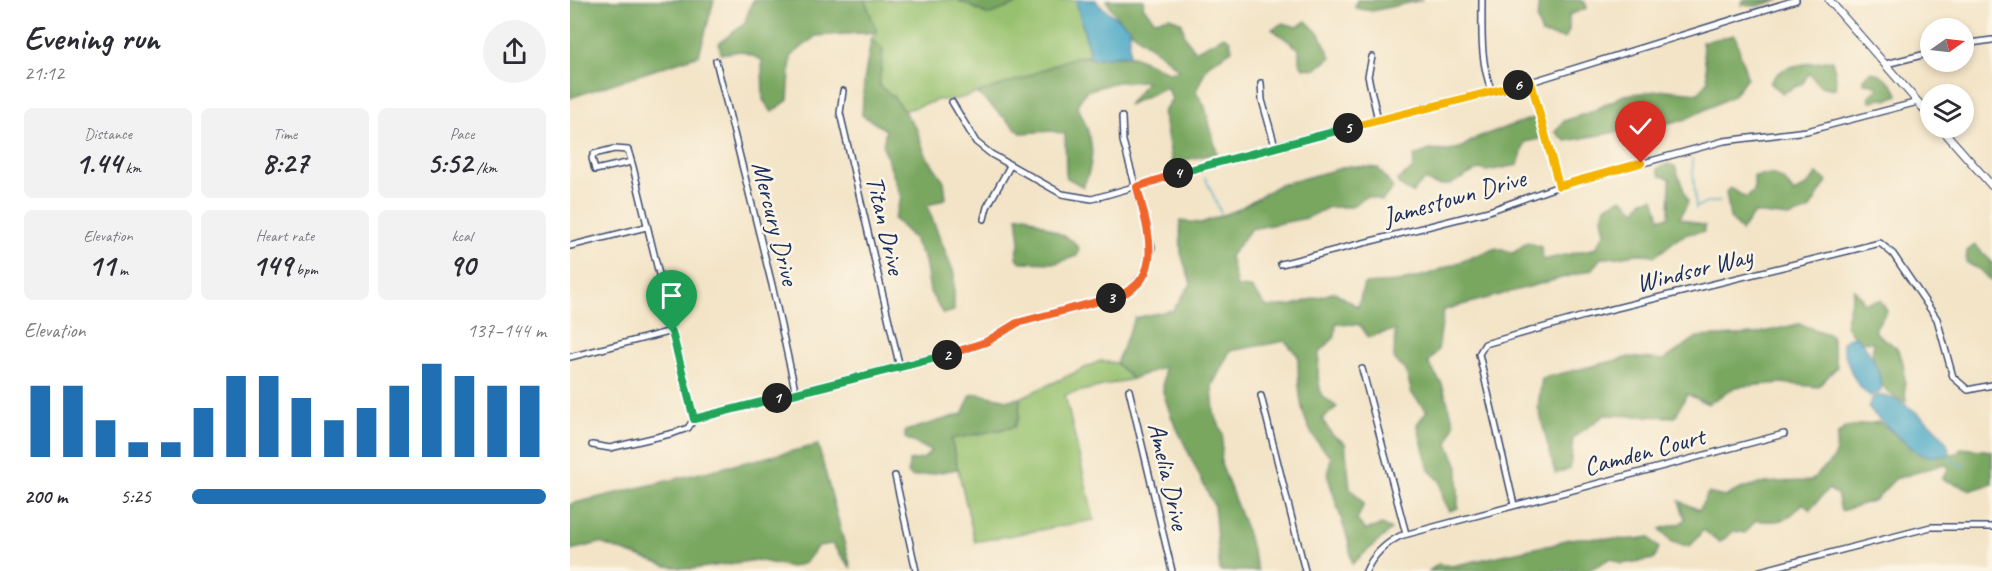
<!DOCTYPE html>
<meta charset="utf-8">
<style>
:root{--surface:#fff;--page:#f2f2f3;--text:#2b2b33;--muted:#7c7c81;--accent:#1f6fb2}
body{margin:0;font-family:Caveat,sans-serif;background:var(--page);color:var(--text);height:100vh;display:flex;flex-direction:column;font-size:22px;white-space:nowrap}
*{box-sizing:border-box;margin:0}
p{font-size:20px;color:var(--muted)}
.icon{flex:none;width:33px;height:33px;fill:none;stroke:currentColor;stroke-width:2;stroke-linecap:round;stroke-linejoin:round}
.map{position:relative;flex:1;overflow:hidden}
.drawer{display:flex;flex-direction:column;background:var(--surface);width:570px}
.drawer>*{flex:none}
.needle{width:39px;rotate:76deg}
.controls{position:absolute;left:1350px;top:18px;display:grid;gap:12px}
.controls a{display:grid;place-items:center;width:54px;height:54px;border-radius:50%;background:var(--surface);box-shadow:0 3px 9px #0003;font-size:30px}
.pin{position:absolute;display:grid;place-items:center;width:51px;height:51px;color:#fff;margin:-62px -26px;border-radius:50% 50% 50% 0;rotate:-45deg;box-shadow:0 0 6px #0007}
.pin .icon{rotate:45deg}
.km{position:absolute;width:30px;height:30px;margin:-15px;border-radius:50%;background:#222;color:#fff;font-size:16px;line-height:30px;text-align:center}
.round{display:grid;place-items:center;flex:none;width:63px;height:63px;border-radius:32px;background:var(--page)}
.headline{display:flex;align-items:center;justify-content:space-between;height:102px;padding:0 24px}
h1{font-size:33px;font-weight:600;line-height:45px}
.metrics{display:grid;grid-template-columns:repeat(3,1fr);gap:9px;height:102px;padding:6px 24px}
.metrics div{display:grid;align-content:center;border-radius:9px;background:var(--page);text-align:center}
.metrics b{font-size:30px;font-weight:600}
.metrics small{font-size:16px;font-weight:400}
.metrics p{font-size:16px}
.chart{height:168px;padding:12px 24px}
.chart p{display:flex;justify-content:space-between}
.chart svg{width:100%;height:108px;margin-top:6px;stroke:var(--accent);stroke-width:6}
ul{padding:0 24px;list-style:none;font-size:20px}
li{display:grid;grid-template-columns:96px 72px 1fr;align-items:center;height:45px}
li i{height:15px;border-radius:8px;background:var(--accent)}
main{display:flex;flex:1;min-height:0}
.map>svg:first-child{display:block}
</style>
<main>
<section class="drawer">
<div class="headline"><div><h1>Evening run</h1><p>21:12</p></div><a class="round"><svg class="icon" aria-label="share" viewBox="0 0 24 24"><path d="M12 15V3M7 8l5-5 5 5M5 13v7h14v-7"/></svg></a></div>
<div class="metrics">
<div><p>Distance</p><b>1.44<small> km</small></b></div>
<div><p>Time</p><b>8:27</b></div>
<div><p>Pace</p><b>5:52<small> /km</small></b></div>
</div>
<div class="metrics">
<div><p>Elevation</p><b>11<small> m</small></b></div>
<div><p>Heart rate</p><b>149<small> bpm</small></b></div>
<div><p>kcal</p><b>90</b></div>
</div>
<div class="chart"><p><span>Elevation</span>137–144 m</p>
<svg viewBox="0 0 160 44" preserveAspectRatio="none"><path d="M5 44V15M15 44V15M25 44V29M35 44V38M45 44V38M55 44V24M65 44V11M75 44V11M85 44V20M95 44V29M105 44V24M115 44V15M125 44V6M135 44V11M145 44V15M155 44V15"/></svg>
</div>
<ul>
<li><b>200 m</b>5:25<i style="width:100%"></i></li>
</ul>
</section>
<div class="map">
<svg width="1422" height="571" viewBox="0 0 1422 571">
<rect width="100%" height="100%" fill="#fcf5e5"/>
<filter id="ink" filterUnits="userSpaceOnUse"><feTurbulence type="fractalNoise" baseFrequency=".0167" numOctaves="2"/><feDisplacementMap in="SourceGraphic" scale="12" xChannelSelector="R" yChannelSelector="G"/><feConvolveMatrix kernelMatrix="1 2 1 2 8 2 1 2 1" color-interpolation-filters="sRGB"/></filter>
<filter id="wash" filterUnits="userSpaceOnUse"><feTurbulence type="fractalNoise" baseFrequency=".008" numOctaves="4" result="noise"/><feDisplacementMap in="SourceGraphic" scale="24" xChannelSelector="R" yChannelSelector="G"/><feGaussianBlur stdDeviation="1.35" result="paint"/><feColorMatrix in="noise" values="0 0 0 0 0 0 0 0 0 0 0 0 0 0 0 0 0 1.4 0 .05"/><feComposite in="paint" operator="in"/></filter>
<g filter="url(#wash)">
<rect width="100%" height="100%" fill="#f3e4c7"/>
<!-- green -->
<g fill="#97c16e" stroke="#597866" stroke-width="1.5">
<path d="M295,0H389L391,3L506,0L520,56L504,57L451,79L388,99L368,100L333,111L323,96L309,86L313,49L301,40L306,31Z"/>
<path d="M530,361L546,363L562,379L495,395L524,520L405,542L381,439L444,427L449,417L450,398Z"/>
</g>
<!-- forest -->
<g fill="#79a761" stroke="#4a6b60" stroke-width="1.5">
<path d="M0,0H144L129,55L0,98Z"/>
<path d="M183,0H295L307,32L246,36L221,56L218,100L202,112L193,100L192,60L171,51L151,54L149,43L174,24Z"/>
<path d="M389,0H458L418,15Z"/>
<path d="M536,0H574L573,6L584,20L600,17L612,23L615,37L625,51L654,36L660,40L662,50L638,65L626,91L635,107L647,153L602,163L593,112L602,99L596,87L558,105L577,81L547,82L516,91L507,105C522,135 528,156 513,187L496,177L495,134L482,131L451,133L407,93L451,79L504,57L563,56L598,72L609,70C584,45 554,34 536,0Z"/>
<path d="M787,0H852L802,11L785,8Z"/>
<path d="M969,0H1009L1015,2L1017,8L999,15V30L995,39L972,34L967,21Z"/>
<path d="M1173,0H1210L1187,6L1172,5Z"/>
<path d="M736,21L750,35L761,57L746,69L733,68L729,61V49L702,29L713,23L727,27Z"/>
<path d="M1165,35L1177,77L1163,96L1114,120L996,141L985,132L994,121L1021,112L1054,95L1096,90L1129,93L1138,80L1132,42Z"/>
<path d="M301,40L313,49L309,86L323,96L347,130L355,154L374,181L376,198L357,206L384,273V311L373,314L360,292L355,261L343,238L324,219L331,197L313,146L316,130L292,115L294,81Z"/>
<path d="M1262,60L1266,77L1265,89L1250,86L1239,73L1233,83L1213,93L1200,83C1213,61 1239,65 1262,60Z"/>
<path d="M1300,72C1311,72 1325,84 1328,95L1317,100L1311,98L1300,102L1299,96L1309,88L1303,84L1294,83V78Z"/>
<path d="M966,117L970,139L955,142L948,165L917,171L909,169C887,179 878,193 854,180L842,193L829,185L827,180L843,169L844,156L860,150L879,151L892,147L908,137Z"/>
<path d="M1098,164L1105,166L1118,202L1110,218L1135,226L1134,232C1109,232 1104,243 1085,256C1069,250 1049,259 1031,258L1021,270L874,310L868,350L858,363L872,384L884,423L878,444L888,466V508L879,511L873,499L870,481L859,470L847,424L857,411L842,394L836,371L824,359L825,330L798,337L790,325L766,323L765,337L749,353L748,376L751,395L767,407L752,419L762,435L775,443L780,488L794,504L787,520L795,530L812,525L821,530L782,564L779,543L758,477L761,456C730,431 728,394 728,356L715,341L660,351L642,386L644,413L653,434L651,464L676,529L688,571H650L644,506L601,416L593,392L594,367L562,379L546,363L565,318L603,310L621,284L611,253L610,221L631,223L667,210L709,185L779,166L808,168L823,188L812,201L797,196L781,207H759L737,218L681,229L660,256L667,287L681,288L697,307L723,305L765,292L788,307L794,284L828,282L856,275L926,248L943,253L957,242L971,247L973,260L1026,248L1035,232L1032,218L1035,207L1052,198L1066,210L1073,200L1084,198L1090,218L1099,217L1100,178L1090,176L1087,169Z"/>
<path d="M1202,174L1214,180L1224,193L1236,186L1247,174L1257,181L1239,210L1219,217L1184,213L1171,231L1160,218L1156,192L1161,188L1176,198L1184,191V176Z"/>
<path d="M455,215L503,241L509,249L507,256L486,263L451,262L446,257L450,241L447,216Z"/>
<path d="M1405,245L1422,262V282L1410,270L1396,262L1397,251Z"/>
<path d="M1284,289L1295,303L1310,300L1317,311L1304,330C1310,339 1321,341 1327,349C1337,362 1334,387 1336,402C1310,395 1300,367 1303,342L1288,341L1275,325Z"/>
<path d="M1229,324L1261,335L1267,367L1248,387L1211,383L1165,387L1138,404L1117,394L1105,417L1035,415L1003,438L1000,469L985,473L968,407L972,378L1060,357L1094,360L1127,337L1185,334Z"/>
<path d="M409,394L438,400L450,398L449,417L444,427L381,439L388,469L343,477L338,474L339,461L353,459L361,451L335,438V431L392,414L401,395Z"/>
<path d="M1309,422C1340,445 1347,460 1388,453L1391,448L1422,451V484L1402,490L1372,479L1379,468L1374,464L1325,479L1305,500L1271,511L1267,494L1258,489L1240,510L1233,503C1219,520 1210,524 1186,520L1175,533L1164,531L1150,542L1133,530L1120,547L1102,542L1090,529L1111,523L1115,519L1109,501L1129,510L1138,493L1155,497C1181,480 1211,482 1241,481L1265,457L1268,434L1276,427Z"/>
<path d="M248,445L281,568L262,544L248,546L235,563L221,567L187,560L122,569L96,566L30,543L0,550V504Z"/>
<path d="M1079,537L1089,548L1084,559L1051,564L1041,558L1017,571H859L868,564L882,566L974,546C985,547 989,540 1000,539C1027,534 1052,544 1079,537Z"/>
</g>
<!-- water -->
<g fill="#47a7c6" stroke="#316b92" stroke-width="1.5">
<path d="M506,0H526L528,4L560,28L559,54L521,59Z"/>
<path d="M1279,337H1287C1299,350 1313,373 1311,391L1300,396C1283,384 1277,362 1272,343Z"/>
<path d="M1308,395C1314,396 1321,397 1326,400C1341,406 1385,439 1378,455C1370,456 1356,457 1349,453C1343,450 1300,412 1298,407L1303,397Z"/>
</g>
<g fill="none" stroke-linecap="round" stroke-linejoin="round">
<!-- stream -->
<g stroke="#47a7c6" stroke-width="1.5">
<path d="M1122,159L1126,209"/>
<path d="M635,177L651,213"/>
<path d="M1126,207L1140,202H1150"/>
<path d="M1378,454L1381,460L1395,467"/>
</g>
</g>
</g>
<g filter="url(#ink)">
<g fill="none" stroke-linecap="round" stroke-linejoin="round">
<!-- street casing -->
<g stroke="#3b4a6e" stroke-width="8">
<g id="street">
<path d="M912,0C912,32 910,62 922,92"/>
<path d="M1394,44L1422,40"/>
<path d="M802,57L798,76L808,120"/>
<path d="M146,61L202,285L226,394"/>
<path d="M1316,64L1360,53"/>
<path d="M961,82L989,186"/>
<path d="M691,83L692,100L705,146"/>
<path d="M273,91L270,113L330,368"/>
<path d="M382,102L406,142L421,154L492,194L522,199L705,146L961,82L1226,0"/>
<path d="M61,162L25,170L22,158L24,154L44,149L58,150L63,167L124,419"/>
<path d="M414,219L417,207L440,166"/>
<path d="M0,246L76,227"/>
<path d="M711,264L919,211L989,186L1154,141L1237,131L1348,102"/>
<path d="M0,357L102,331"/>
<path d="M792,369L836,534"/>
<path d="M559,390L602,571"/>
<path d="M691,396L735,571"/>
<path d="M124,419L407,346L447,323L553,295L563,287L576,271L582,247L553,141L552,117"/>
<path d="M22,445L40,448L104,433L118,428L124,419"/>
<path d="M325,476L346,571"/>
<path d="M944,505L909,354L915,344L1014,316L1310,243L1323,254L1367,319L1383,377L1398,390L1422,385"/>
<path d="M796,571C803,555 815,544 830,536L1214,434"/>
<path d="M1190,571L1361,527H1422"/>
</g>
</g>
<!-- secondary casing -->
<g stroke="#3b4a6e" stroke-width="9">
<g id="secondary">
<path d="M1259,0L1360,116"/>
<path d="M1371,128L1422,186"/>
</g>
</g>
<!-- street -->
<use href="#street" stroke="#fff" stroke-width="5"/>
<!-- secondary -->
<use href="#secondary" stroke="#fff" stroke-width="7"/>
</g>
</g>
<g fill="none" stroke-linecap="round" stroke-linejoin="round" filter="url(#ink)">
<!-- split-1 casing -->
<g stroke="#fff" stroke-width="12">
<path id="split-1" d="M102,332L124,419L207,398"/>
</g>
<!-- split-2 casing -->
<g stroke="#fff" stroke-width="12">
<path id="split-2" d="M207,398L377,355"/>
</g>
<!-- split-3 casing -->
<g stroke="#fff" stroke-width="12">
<path id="split-3" d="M377,355L416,342L447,323L541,298"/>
</g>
<!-- split-4 casing -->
<g stroke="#fff" stroke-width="12">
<path id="split-4" d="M541,298C599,283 577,228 567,187L608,173"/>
</g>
<!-- split-5 casing -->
<g stroke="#fff" stroke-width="12">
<path id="split-5" d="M608,173L778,128"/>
</g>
<!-- split-6 casing -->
<g stroke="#fff" stroke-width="12">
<path id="split-6" d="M778,128L948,85"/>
</g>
<!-- split-7 casing -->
<g stroke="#fff" stroke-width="12">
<path id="split-7" d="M948,85L961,82L989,186L1071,163"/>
</g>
<!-- split-1 -->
<use href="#split-1" stroke="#22a559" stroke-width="8"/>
<!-- split-2 -->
<use href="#split-2" stroke="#22a559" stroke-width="8"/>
<!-- split-3 -->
<use href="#split-3" stroke="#f0652b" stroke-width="8"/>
<!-- split-4 -->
<use href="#split-4" stroke="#f0652b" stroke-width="8"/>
<!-- split-5 -->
<use href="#split-5" stroke="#22a559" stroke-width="8"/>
<!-- split-6 -->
<use href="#split-6" stroke="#f5b400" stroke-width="8"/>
<!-- split-7 -->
<use href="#split-7" stroke="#f5b400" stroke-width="8"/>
</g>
<g text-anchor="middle" stroke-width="5" stroke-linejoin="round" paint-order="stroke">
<!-- street labels -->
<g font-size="26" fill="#1b2f5e" stroke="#fcf5e5">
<text transform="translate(884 197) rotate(-16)" y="9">Jamestown Drive</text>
<text transform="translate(206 223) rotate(76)" y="9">Mercury Drive</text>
<text transform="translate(316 225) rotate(77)" y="9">Titan Drive</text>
<text transform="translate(1124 269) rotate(-14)" y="9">Windsor Way</text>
<text transform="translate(1074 451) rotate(-15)" y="9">Camden Court</text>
<text transform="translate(599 476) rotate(77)" y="9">Amelia Drive</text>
</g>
</g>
</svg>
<div class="controls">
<a><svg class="needle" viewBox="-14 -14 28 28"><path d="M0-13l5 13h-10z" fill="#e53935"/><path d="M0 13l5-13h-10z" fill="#7c7c81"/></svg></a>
<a><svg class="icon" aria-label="layers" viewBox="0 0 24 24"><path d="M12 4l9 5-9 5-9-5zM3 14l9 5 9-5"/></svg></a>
</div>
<div class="pin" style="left:102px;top:332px;background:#1e9e55"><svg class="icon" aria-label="arrive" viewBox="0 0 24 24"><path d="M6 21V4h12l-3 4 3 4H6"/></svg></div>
<div class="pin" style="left:1071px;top:163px;background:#d93025"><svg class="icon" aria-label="check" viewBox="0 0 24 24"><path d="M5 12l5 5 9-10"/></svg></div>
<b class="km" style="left:207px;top:398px">1</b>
<b class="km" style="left:377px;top:355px">2</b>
<b class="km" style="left:541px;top:298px">3</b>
<b class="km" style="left:608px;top:173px">4</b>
<b class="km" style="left:778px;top:128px">5</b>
<b class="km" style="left:948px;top:85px">6</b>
</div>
</main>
